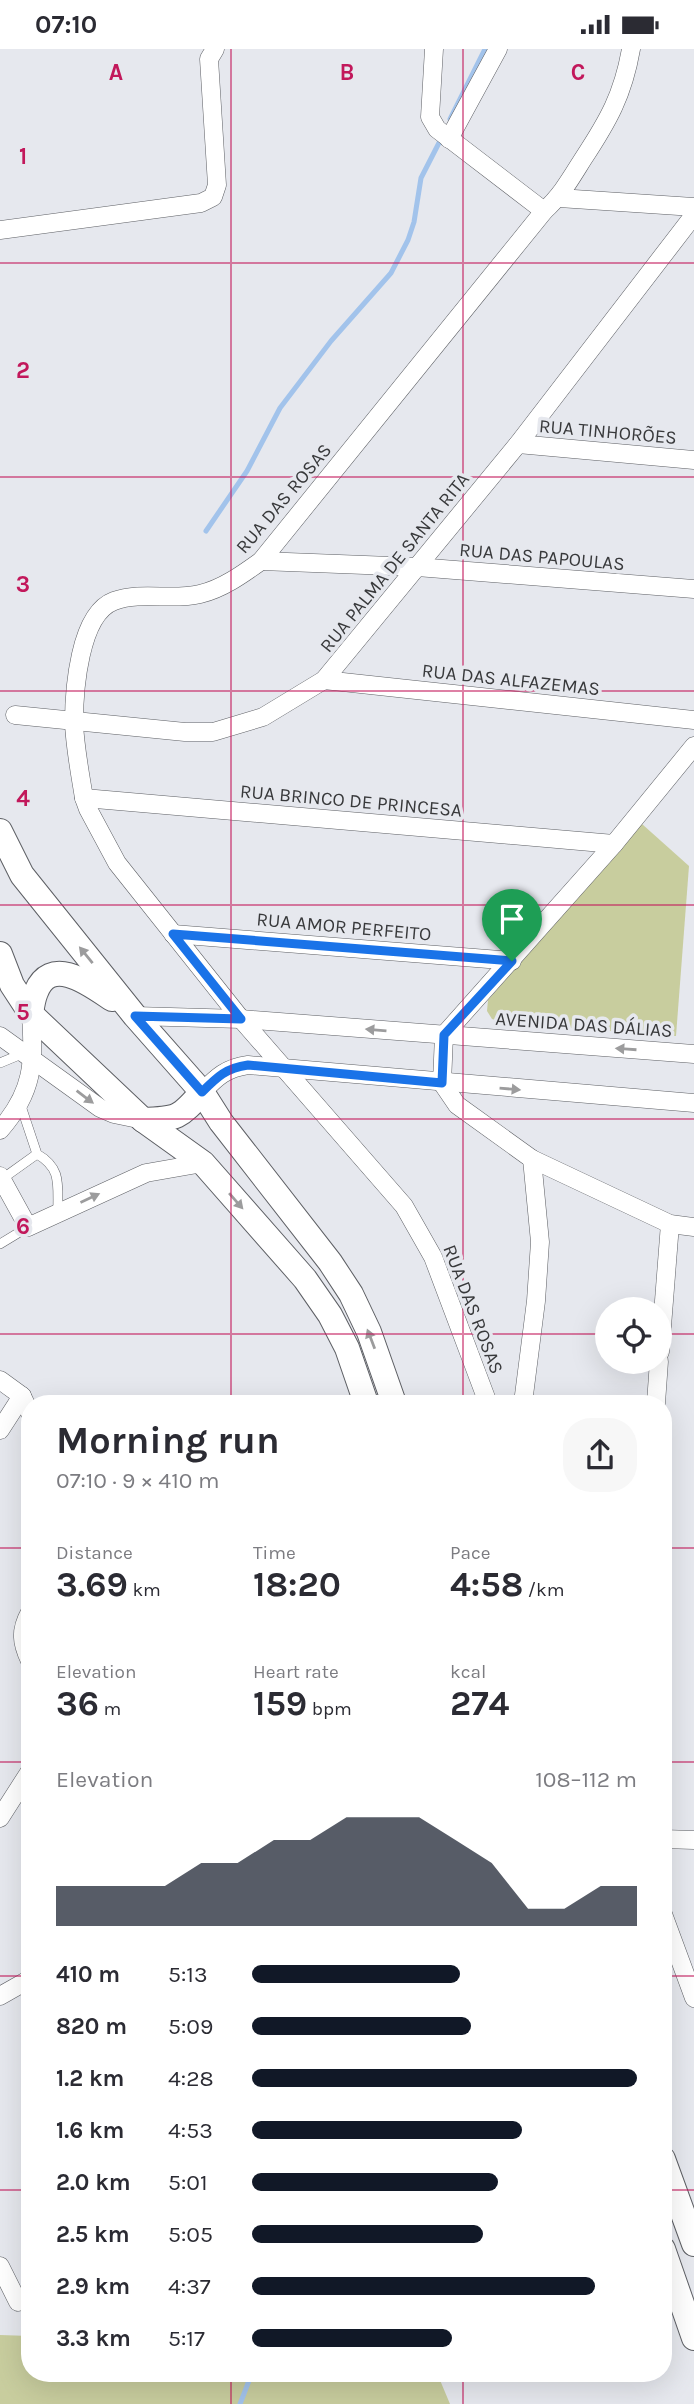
<!DOCTYPE html>
<meta charset="utf-8">
<style>
:root{--surface:#fff;--page:#f7f7f7;--text:#2b2b33;--muted:#7c7c81;--accent:#111827}
body{margin:0;font-family:Karla,sans-serif;background:var(--page);color:var(--text);height:100vh;display:flex;flex-direction:column;font-size:26px;white-space:nowrap}
*{box-sizing:border-box;margin:0}
p{font-size:23px;color:var(--muted)}
.icon{flex:none;width:38px;height:38px;fill:none;stroke:currentColor;stroke-width:2;stroke-linecap:round;stroke-linejoin:round}
.map{position:relative;flex:1;overflow:hidden}
.drawer{position:absolute;left:21px;top:1346px;width:651px;height:987px;display:flex;flex-direction:column;background:var(--surface);border-radius:28px;box-shadow:0 7px 28px #0002}
.drawer>*{flex:none}
.buttons{position:absolute;left:595px;top:1248px;display:grid;gap:14px}
.buttons a{display:grid;place-items:center;width:77px;height:77px;border-radius:50%;background:var(--surface);box-shadow:0 7px 28px #0002;font-size:35px}
.pin{position:absolute;display:grid;place-items:center;width:60px;height:60px;color:#fff;margin:-72px -30px;border-radius:50% 50% 50% 0;rotate:-45deg;box-shadow:0 0 7px #0007}
.pin .icon{rotate:45deg}
.round{display:grid;place-items:center;flex:none;width:74px;height:74px;border-radius:28px;background:var(--page)}
.head{display:flex;align-items:center;justify-content:space-between;height:119px;padding:0 35px}
h1{font-size:38px;font-weight:700;line-height:52px}
.metrics{display:grid;grid-template-columns:repeat(3,1fr);gap:10px;height:119px;padding:7px 35px}
.metrics div{display:grid;align-content:center}
.metrics b{font-size:35px;font-weight:700}
.metrics small{font-size:19px;font-weight:400}
.metrics p{font-size:19px}
.chart{height:196px;padding:14px 35px}
.chart p{display:flex;justify-content:space-between}
.chart svg{width:100%;height:126px;margin-top:7px;fill:var(--accent);opacity:.7}
ul{padding:0 35px;list-style:none;font-size:23px}
li{display:grid;grid-template-columns:112px 84px 1fr;align-items:center;height:52px}
li i{height:18px;border-radius:9px;background:var(--accent)}
.status{display:flex;justify-content:space-between;align-items:center;height:49px;padding:0 35px;background:var(--surface);direction:ltr}
.status svg{height:19px;fill:currentColor}
.map>svg:first-child{display:block}
</style>
<div class="status"><b>07:10</b><svg viewBox="0 0 49 12"><path d="M0 12V9h3v3zM5 12V6h3v6zM10 12V3h3v9zM15 12V0h3v12zM26 1h20v11H26zM47 4h2v5h-2z"/></svg></div>
<div class="map">
<svg width="694" height="2355" viewBox="0 0 694 2355">
<rect width="100%" height="100%" fill="#e6e8ee"/>
<!-- green -->
<g fill="#c8cd9e">
<path d="M642,775L689,817L676,987L504,974L492,970L487,962L488,951Z"/>
<path d="M0,2286L30,2287V2324H437L450,2355H0Z"/>
</g>
<g fill="none" stroke-linecap="round" stroke-linejoin="round">
<!-- stream -->
<g stroke="#a2c3eb" stroke-width="5">
<path d="M450,70L485,0"/>
<path d="M206,482L247,422L280,359L331,292L391,224L408,191L414,173L421,129L442,88"/>
<path d="M240,2355L252,2324"/>
</g>
<!-- service casing -->
<g stroke="#5d5f64" stroke-width="10">
<g id="service">
<path d="M0,1014L24,1004"/>
<path d="M20,1054L37,1105C63,1120 57,1137 58,1164"/>
<path d="M2,1130L37,1105"/>
<path d="M0,1195L28,1178"/>
</g>
</g>
<!-- minor casing -->
<g stroke="#5d5f64" stroke-width="19">
<g id="minor">
<path d="M434,0L430,68L437,80L544,162"/>
<path d="M449,90L498,0"/>
<path d="M559,149L694,158"/>
<path d="M0,181L201,154L213,148L217,136L209,10L215,0"/>
<path d="M518,395L694,411"/>
<path d="M261,512L417,518L694,540"/>
<path d="M324,631L694,671"/>
<path d="M15,666L185,683H213L263,668L324,631L518,395L694,166"/>
<path d="M84,749L614,795"/>
<path d="M173,885L512,912"/>
<path d="M135,967L241,970L694,1005"/>
<path d="M444,986L614,795L694,697"/>
<path d="M444,986L442,1034L457,1056L532,1110L670,1175L694,1178"/>
<path d="M0,987L100,1059L114,1065L143,1071"/>
<path d="M202,1043C217,1028 226,1019 248,1016L694,1054"/>
<path d="M0,1081C34,1042 34,1014 31,965"/>
<path d="M0,1127L28,1178L146,1124L203,1114"/>
<path d="M660,1303L670,1175"/>
<path d="M0,1331L22,1347L30,1364"/>
<path d="M488,1354L433,1208L404,1157L241,970L117,814L88,760L84,749C80,724 75,699 74,674C74,642 79,565 114,552C142,542 172,552 200,545C222,540 243,525 261,512L544,162C561,147 571,129 583,110C608,72 623,46 631,0"/>
<path d="M523,1354L536,1252L540,1193L532,1110"/>
<path d="M656,1354L659,1312"/>
<path d="M0,1381L22,1347"/>
<path d="M30,1563C20,1581 21,1593 30,1612"/>
<path d="M0,1769L30,1722"/>
<path d="M663,1790L694,1791"/>
<path d="M663,1865L694,1949"/>
<path d="M0,1947L30,1930"/>
<path d="M0,2217L18,2253"/>
</g>
</g>
<!-- secondary casing -->
<g stroke="#5d5f64" stroke-width="26">
<g id="secondary">
<path d="M0,782L22,826L135,967L202,1043L221,1073L330,1213L351,1245L369,1283L394,1354"/>
<path d="M0,905L12,936L31,965L143,1071L203,1114L305,1230L330,1266L347,1299L366,1354"/>
<path d="M31,965C32,958 33,950 36,943C51,905 91,936 112,950"/>
<path d="M143,1071C177,1070 180,1069 202,1043"/>
<path d="M663,2110L694,2195"/>
<path d="M663,2200L694,2289"/>
</g>
</g>
<!-- service -->
<use href="#service" stroke="#fff" stroke-width="9"/>
<!-- minor -->
<use href="#minor" stroke="#fff" stroke-width="18"/>
<!-- secondary -->
<use href="#secondary" stroke="#fff" stroke-width="24"/>
</g>
<!-- one-way arrows -->
<defs><path id="oneway-solid" d="M-6-.8H1V-3.2L6.5 0L1 3.2V.8H-6Z" transform="scale(1.75)"/></defs>
<g fill="#9c9c9d">
<use href="#oneway-solid" transform="translate(86 906) rotate(-129)"/>
<use href="#oneway-solid" transform="translate(376 981) rotate(-175)"/>
<use href="#oneway-solid" transform="translate(626 1000) rotate(-176)"/>
<use href="#oneway-solid" transform="translate(510 1040) rotate(5)"/>
<use href="#oneway-solid" transform="translate(85 1048) rotate(37)"/>
<use href="#oneway-solid" transform="translate(90 1149) rotate(-25)"/>
<use href="#oneway-solid" transform="translate(236 1152) rotate(49)"/>
<use href="#oneway-solid" transform="translate(371 1290) rotate(-111)"/>
</g>
<g fill="none" stroke-linecap="round" stroke-linejoin="round">
<!-- route casing -->
<g stroke="#fff" stroke-width="14">
<path id="route" d="M173,885L512,912L444,986L442,1034L248,1016C226,1019 217,1028 202,1043L135,967L241,970Z"/>
</g>
<!-- route -->
<use href="#route" stroke="#1a73e8" stroke-width="9"/>
</g>
<!-- grid -->
<path fill="none" stroke="#c2185b" stroke-width="2" stroke-opacity="0.55" d="M231,0V1354M463,0V1354M0,214H694M0,428H694M0,642H694M0,856H694M0,1070H694M0,1285H607M660,1285H694M0,1499H30M663,1499H694M0,1713H30M663,1713H694M0,1927H30M663,1927H694M0,2141H30M663,2141H694M231,2324V2355M463,2324V2355"/>
<g text-anchor="middle" stroke-width="7" stroke-linejoin="round" paint-order="stroke">
<!-- street labels -->
<g font-size="19" fill="#38393b" stroke="#e6e8ee">
<text transform="translate(608 382) rotate(5)" y="7">RUA TINHORÕES</text>
<text transform="translate(283 449) rotate(-50)" y="7">RUA DAS ROSAS</text>
<text transform="translate(542 507) rotate(5)" y="7">RUA DAS PAPOULAS</text>
<text transform="translate(394 513) rotate(-51)" y="7">RUA PALMA DE SANTA RITA</text>
<text transform="translate(511 630) rotate(6)" y="7">RUA DAS ALFAZEMAS</text>
<text transform="translate(351 751) rotate(5)" y="7">RUA BRINCO DE PRINCESA</text>
<text transform="translate(344 877) rotate(5)" y="7">RUA AMOR PERFEITO</text>
<text transform="translate(584 975) rotate(4)" y="7">AVENIDA DAS DÁLIAS</text>
<text transform="translate(474 1260) rotate(69)" y="7">RUA DAS ROSAS</text>
</g>
</g>
<g font-size="23" text-anchor="middle" font-weight="bold" fill="#c2185b" stroke="#e6e8ee" stroke-width="7" stroke-linejoin="round" paint-order="stroke">
<text x="116" y="31">A</text>
<text x="347" y="31">B</text>
<text x="578" y="31">C</text>
<text x="23" y="115">1</text>
<text x="23" y="329">2</text>
<text x="23" y="543">3</text>
<text x="23" y="757">4</text>
<text x="23" y="971">5</text>
<text x="23" y="1185">6</text>
</g>
</svg>
<div class="buttons">
<a><svg class="icon" aria-label="locate" viewBox="0 0 24 24"><circle cx="12" cy="12" r="6"/><path d="M12 2v4M12 18v4M2 12h4M18 12h4"/></svg></a>
</div>
<div class="pin" style="left:512px;top:912px;background:#1e9e55"><svg class="icon" aria-label="arrive" viewBox="0 0 24 24"><path d="M6 21V4h12l-3 4 3 4H6"/></svg></div>
<section class="drawer">
<div class="head"><div><h1>Morning run</h1><p>07:10 · 9 × 410 m</p></div><a class="round"><svg class="icon" aria-label="share" viewBox="0 0 24 24"><path d="M12 15V3M7 8l5-5 5 5M5 13v7h14v-7"/></svg></a></div>
<div class="metrics">
<div><p>Distance</p><b>3.69<small> km</small></b></div>
<div><p>Time</p><b>18:20</b></div>
<div><p>Pace</p><b>4:58<small> /km</small></b></div>
</div>
<div class="metrics">
<div><p>Elevation</p><b>36<small> m</small></b></div>
<div><p>Heart rate</p><b>159<small> bpm</small></b></div>
<div><p>kcal</p><b>274</b></div>
</div>
<div class="chart"><p><span>Elevation</span>108–112 m</p>
<svg viewBox="0 0 160 44" preserveAspectRatio="none"><path d="M0 44V30L10 30L20 30L30 30L40 22L50 22L60 14L70 14L80 6L90 6L100 6L110 14L120 22L130 38L140 38L150 30L160 30V44z"/></svg>
</div>
<ul>
<li><b>410 m</b>5:13<i style="width:54%"></i></li>
<li><b>820 m</b>5:09<i style="width:57%"></i></li>
<li><b>1.2 km</b>4:28<i style="width:100%"></i></li>
<li><b>1.6 km</b>4:53<i style="width:70%"></i></li>
<li><b>2.0 km</b>5:01<i style="width:64%"></i></li>
<li><b>2.5 km</b>5:05<i style="width:60%"></i></li>
<li><b>2.9 km</b>4:37<i style="width:89%"></i></li>
<li><b>3.3 km</b>5:17<i style="width:52%"></i></li>
</ul>
</section>
</div>
